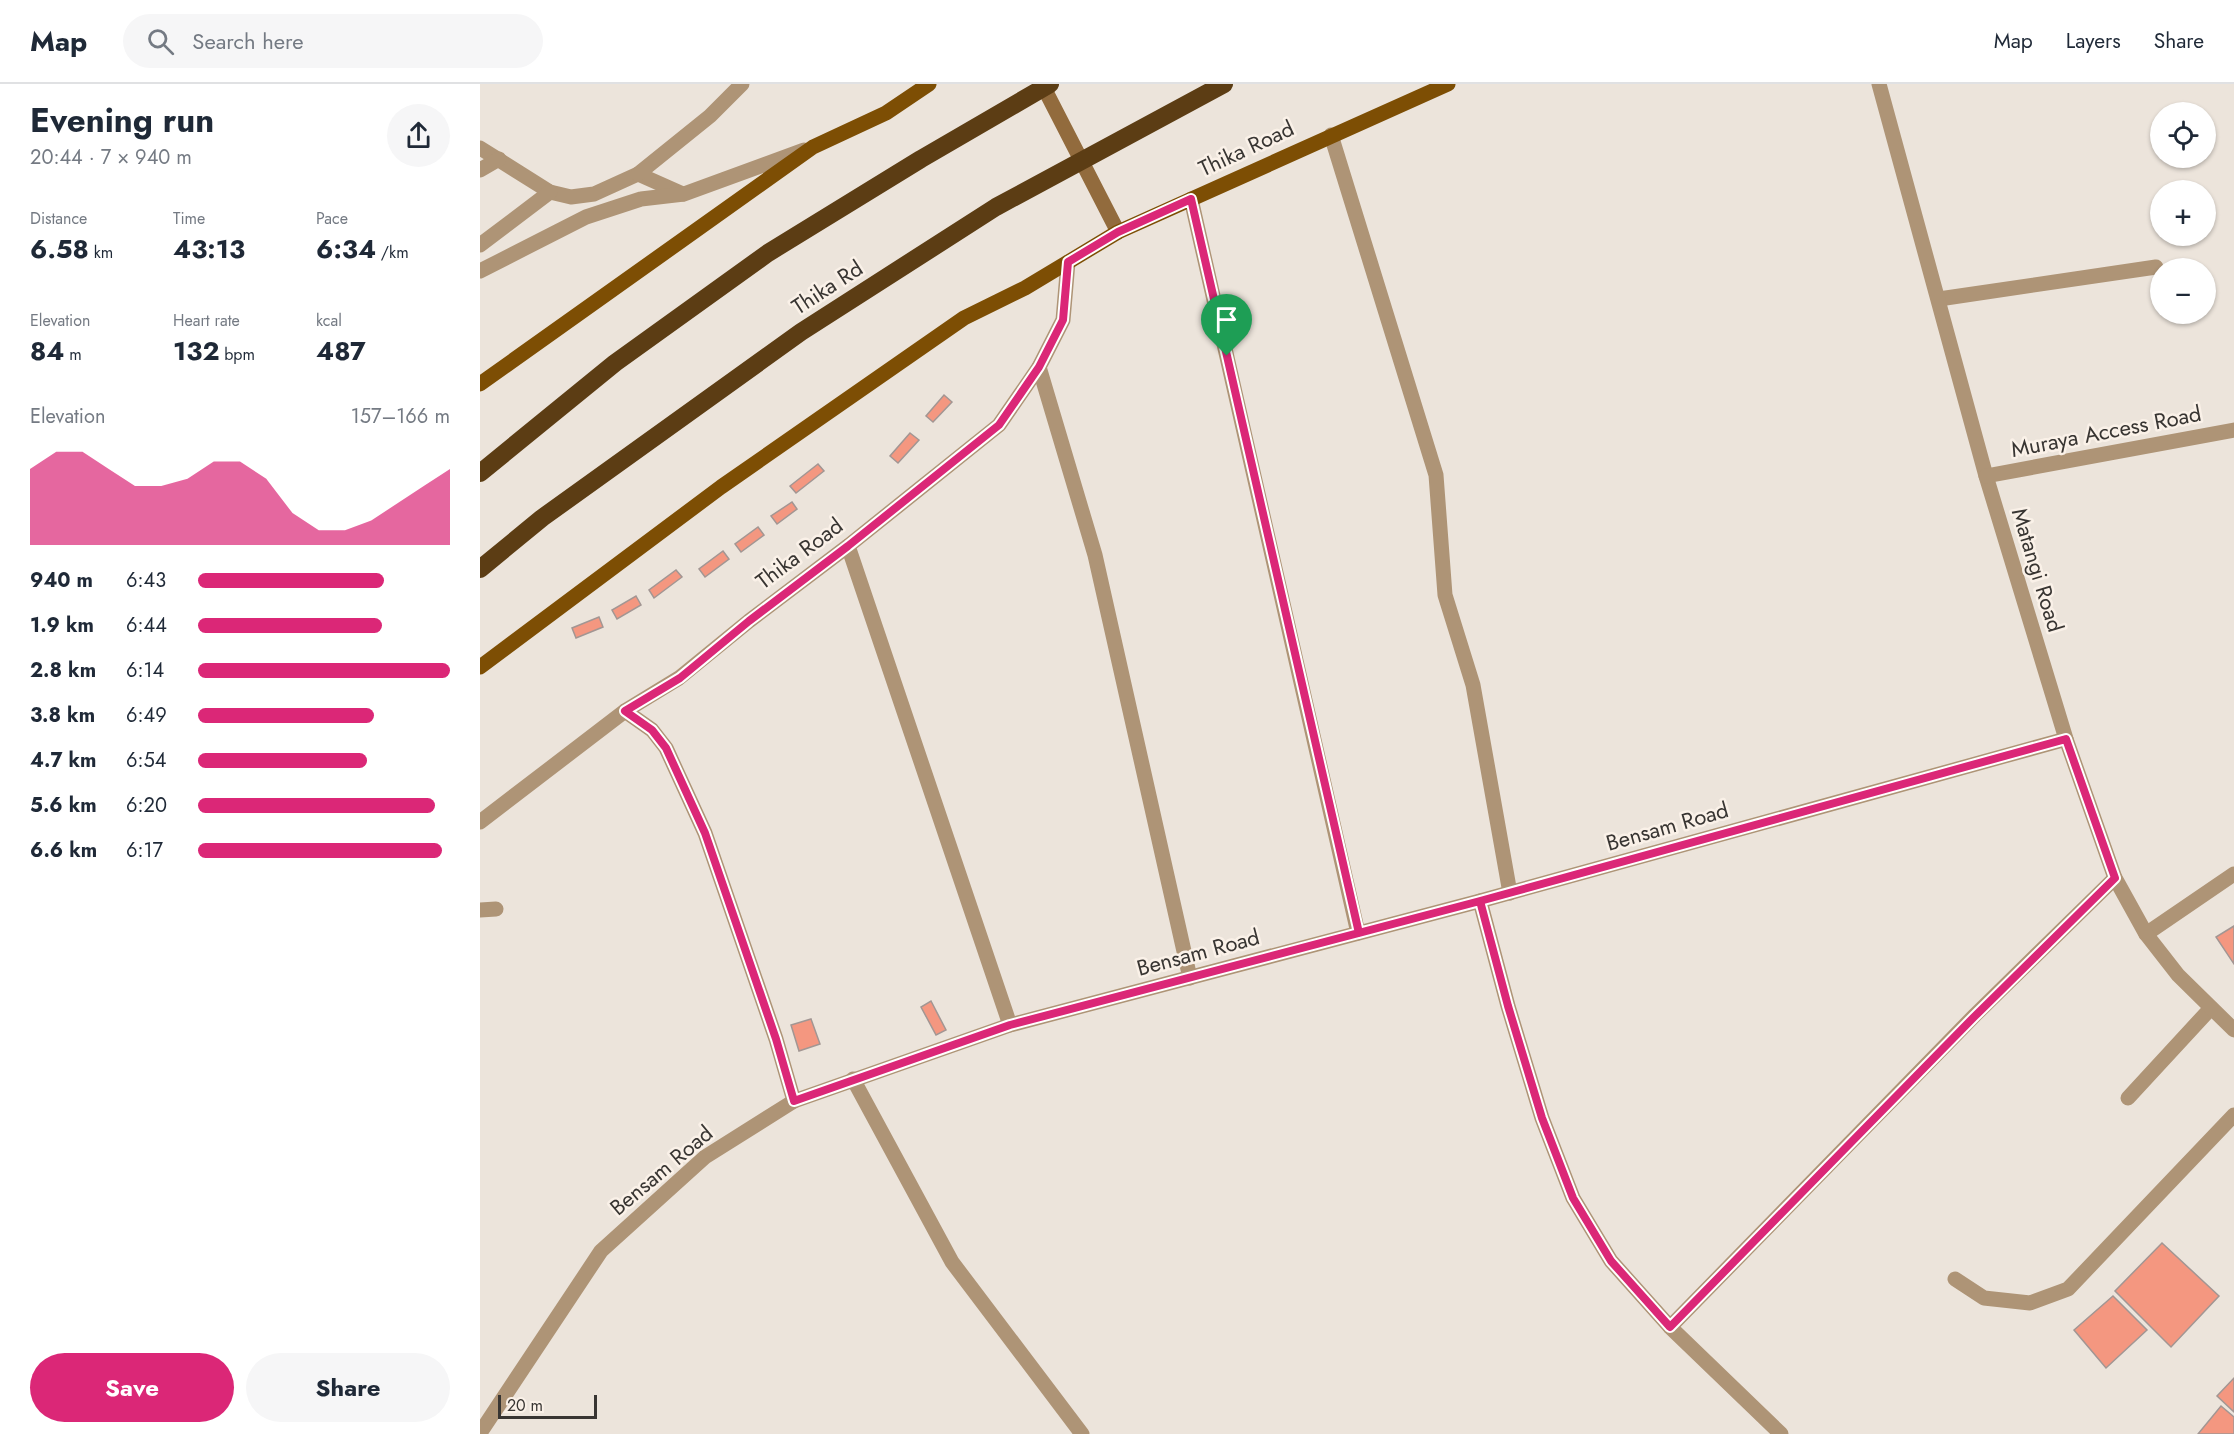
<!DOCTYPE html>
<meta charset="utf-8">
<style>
:root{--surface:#fff;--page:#f6f6f7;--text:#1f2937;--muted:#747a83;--line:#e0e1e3;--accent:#db2777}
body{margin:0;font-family:Jost,sans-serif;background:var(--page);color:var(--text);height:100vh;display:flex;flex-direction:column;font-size:22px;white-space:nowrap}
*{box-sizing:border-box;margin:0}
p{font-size:20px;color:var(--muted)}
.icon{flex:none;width:33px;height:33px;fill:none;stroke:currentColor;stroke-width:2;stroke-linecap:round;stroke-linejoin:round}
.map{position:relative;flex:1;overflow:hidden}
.side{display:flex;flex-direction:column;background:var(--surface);width:480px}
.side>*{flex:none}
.tools{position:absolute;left:1670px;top:18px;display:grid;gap:12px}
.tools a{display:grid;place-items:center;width:66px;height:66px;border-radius:50%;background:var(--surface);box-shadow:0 2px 4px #0004;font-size:30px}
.scale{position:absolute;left:18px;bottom:15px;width:99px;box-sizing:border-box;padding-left:6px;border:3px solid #383532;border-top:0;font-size:16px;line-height:21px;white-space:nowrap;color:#383532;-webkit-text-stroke:4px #faf1e8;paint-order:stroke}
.pin{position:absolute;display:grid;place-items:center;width:51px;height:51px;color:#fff;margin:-62px -26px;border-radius:50% 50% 50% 0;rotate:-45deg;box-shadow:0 0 6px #0007}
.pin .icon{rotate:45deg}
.round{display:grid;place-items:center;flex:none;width:63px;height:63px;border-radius:32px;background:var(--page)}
.overview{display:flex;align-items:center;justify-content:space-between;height:102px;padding:0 30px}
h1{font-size:33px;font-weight:700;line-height:45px}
.stats{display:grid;grid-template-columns:repeat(3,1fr);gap:9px;height:102px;padding:6px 30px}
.stats div{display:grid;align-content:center}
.stats b{font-size:26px;font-weight:700}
.stats small{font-size:16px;font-weight:400}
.stats p{font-size:16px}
.chart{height:168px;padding:12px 30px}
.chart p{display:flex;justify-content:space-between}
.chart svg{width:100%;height:108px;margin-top:6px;fill:var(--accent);opacity:.7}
.button{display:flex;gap:12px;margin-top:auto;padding:12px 30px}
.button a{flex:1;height:69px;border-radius:36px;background:var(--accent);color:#fff;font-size:24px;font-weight:700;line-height:69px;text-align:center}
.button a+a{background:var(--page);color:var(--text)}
ul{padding:0 30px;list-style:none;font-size:20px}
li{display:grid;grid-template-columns:96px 72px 1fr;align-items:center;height:45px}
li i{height:15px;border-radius:8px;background:var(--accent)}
header{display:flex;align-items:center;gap:36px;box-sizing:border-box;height:84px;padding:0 30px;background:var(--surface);border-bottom:2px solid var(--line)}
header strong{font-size:28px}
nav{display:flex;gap:33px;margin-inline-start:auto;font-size:21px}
.search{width:420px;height:54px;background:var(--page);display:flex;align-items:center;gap:15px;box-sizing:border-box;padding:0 21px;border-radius:33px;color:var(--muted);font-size:22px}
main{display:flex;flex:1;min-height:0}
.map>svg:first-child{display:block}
</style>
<header>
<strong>Map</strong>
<div class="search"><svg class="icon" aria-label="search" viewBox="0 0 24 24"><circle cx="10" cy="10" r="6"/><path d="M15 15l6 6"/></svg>Search here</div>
<nav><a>Map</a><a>Layers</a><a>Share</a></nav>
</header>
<main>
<section class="side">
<div class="overview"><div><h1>Evening run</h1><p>20:44 · 7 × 940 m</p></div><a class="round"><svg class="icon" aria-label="share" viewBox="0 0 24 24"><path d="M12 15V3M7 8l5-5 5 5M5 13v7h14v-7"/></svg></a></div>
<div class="stats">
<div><p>Distance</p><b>6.58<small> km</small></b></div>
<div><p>Time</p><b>43:13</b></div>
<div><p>Pace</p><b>6:34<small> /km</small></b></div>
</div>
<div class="stats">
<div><p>Elevation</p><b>84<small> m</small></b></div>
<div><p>Heart rate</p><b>132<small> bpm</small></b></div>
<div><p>kcal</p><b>487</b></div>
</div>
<div class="chart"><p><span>Elevation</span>157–166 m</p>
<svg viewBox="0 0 160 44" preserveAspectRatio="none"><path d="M0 44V13L10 6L20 6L30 13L40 20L50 20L60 17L70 10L80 10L90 17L100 31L110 38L120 38L130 34L140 27L150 20L160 13V44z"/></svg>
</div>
<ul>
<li><b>940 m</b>6:43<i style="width:74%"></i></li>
<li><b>1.9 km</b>6:44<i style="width:73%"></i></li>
<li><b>2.8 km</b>6:14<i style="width:100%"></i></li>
<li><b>3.8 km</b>6:49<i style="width:70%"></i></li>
<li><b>4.7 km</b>6:54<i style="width:67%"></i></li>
<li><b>5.6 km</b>6:20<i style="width:94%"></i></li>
<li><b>6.6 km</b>6:17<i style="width:97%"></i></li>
</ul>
<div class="button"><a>Save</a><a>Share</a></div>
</section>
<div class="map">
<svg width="1754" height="1350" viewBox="0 0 1754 1350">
<rect width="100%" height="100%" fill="#ece4db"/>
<!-- building -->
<g fill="#f49780" stroke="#a29693" stroke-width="1.5">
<path d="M464,311L472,318L453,338L446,332Z"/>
<path d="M430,349L439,356L418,379L410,372Z"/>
<path d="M338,380L344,387L316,409L310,402Z"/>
<path d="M312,418L317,425L297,440L291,432Z"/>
<path d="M278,443L284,451L261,468L255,460Z"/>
<path d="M243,467L249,475L225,493L219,485Z"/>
<path d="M196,486L202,493L174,514L169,506Z"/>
<path d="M156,512L161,521L137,535L132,526Z"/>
<path d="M119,533L123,543L96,554L92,544Z"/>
<path d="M1754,842V880L1736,853Z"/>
<path d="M451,917L466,946L456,951L441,923Z"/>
<path d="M331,935L340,960L319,967L311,941Z"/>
<path d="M1682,1159L1739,1212L1691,1263L1635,1207Z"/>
<path d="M1633,1212L1667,1246L1626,1284L1594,1246Z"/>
<path d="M1754,1294V1328L1737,1312Z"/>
<path d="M1741,1322L1754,1333V1350H1718Z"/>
</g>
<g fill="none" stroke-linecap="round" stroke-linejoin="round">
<!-- lane -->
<g stroke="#ae9476" stroke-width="15">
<path d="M851,51L956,391L965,511L993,601L1030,809"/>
<path d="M0,64L70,108L91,113L114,110L158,90L203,110"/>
<path d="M0,86L19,75"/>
<path d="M158,90L230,32L262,0"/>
<path d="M711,115L878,849"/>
<path d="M0,161L70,108"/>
<path d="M0,187L106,133L161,115L204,110L324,66"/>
<path d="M1459,215L1676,183"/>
<path d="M559,283L615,471L710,894"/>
<path d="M145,627L172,646L186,664L225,749L296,955L314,1017"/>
<path d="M0,738L145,627L199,594L269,537L368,462L519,341L559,283L583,236L588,178"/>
<path d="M0,826L16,825"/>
<path d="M1666,850L1754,790"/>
<path d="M373,995L472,1178L602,1350"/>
<path d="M1648,1014L1731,924"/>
<path d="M1475,1195L1504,1214L1550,1219L1588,1205L1754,1031"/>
<path d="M1190,1243L1495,931L1635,794"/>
</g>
<!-- street -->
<g stroke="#ae9476" stroke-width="15">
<path d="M1399,0L1506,392L1586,655L1635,794L1666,850L1698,891L1754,946"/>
<path d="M1506,392L1754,346"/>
<path d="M368,462L530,941"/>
<path d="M1000,817L1028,922L1062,1034L1093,1114L1131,1177L1190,1243L1301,1350"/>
<path d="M0,1349L121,1167L225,1073L314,1017L530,941L1000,817L1586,655"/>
</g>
<!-- secondary -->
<path stroke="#926b3d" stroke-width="15" d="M562,0L638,148"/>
<!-- primary -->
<g stroke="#7d4e04" stroke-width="15">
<path d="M0,300L333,63L406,29L449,0"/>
<path d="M0,583L241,403L484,234L545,204L638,148L968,0"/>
</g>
<!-- highway-bridge -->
<g stroke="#5c3d14" stroke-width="18">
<path d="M0,389L135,279L288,169L441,75L570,0"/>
<path d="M0,485L62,434L321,248L516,123L744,0"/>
</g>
</g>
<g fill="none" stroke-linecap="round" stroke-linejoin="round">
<!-- route casing -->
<g stroke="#fff" stroke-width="12">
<path id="route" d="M747,272L711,115L638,148L588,178L583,236L559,283L519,341L368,462L269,537L200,594L145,627L172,646L186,664L225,749L296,955L314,1017L530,941L1000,817L1586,655L1635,794L1495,932L1190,1243L1131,1177L1093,1114L1062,1034L1028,922L1000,817L879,849L747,272"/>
</g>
<!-- route -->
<use href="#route" stroke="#db2777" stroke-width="8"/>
</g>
<g text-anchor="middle" stroke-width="5" stroke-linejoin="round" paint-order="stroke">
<!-- street labels -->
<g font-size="22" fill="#383532" stroke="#faf1e8">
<text transform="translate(766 64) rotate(-25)" y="8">Thika Road</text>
<text transform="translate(347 203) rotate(-33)" y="8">Thika Rd</text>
<text transform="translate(1626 347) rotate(-11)" y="8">Muraya Access Road</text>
<text transform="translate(319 469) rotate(-37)" y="8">Thika Road</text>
<text transform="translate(1558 486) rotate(73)" y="8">Matangi Road</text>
<text transform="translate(1187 742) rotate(-16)" y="8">Bensam Road</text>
<text transform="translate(718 868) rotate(-15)" y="8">Bensam Road</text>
<text transform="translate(181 1086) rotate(-40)" y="8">Bensam Road</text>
</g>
</g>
</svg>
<div class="tools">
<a><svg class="icon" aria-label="locate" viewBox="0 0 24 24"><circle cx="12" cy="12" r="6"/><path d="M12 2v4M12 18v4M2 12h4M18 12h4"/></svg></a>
<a>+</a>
<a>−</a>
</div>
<div class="scale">20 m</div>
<div class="pin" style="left:747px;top:272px;background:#1e9e55"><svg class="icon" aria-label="arrive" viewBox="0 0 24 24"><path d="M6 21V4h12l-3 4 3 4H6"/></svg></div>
</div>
</main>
